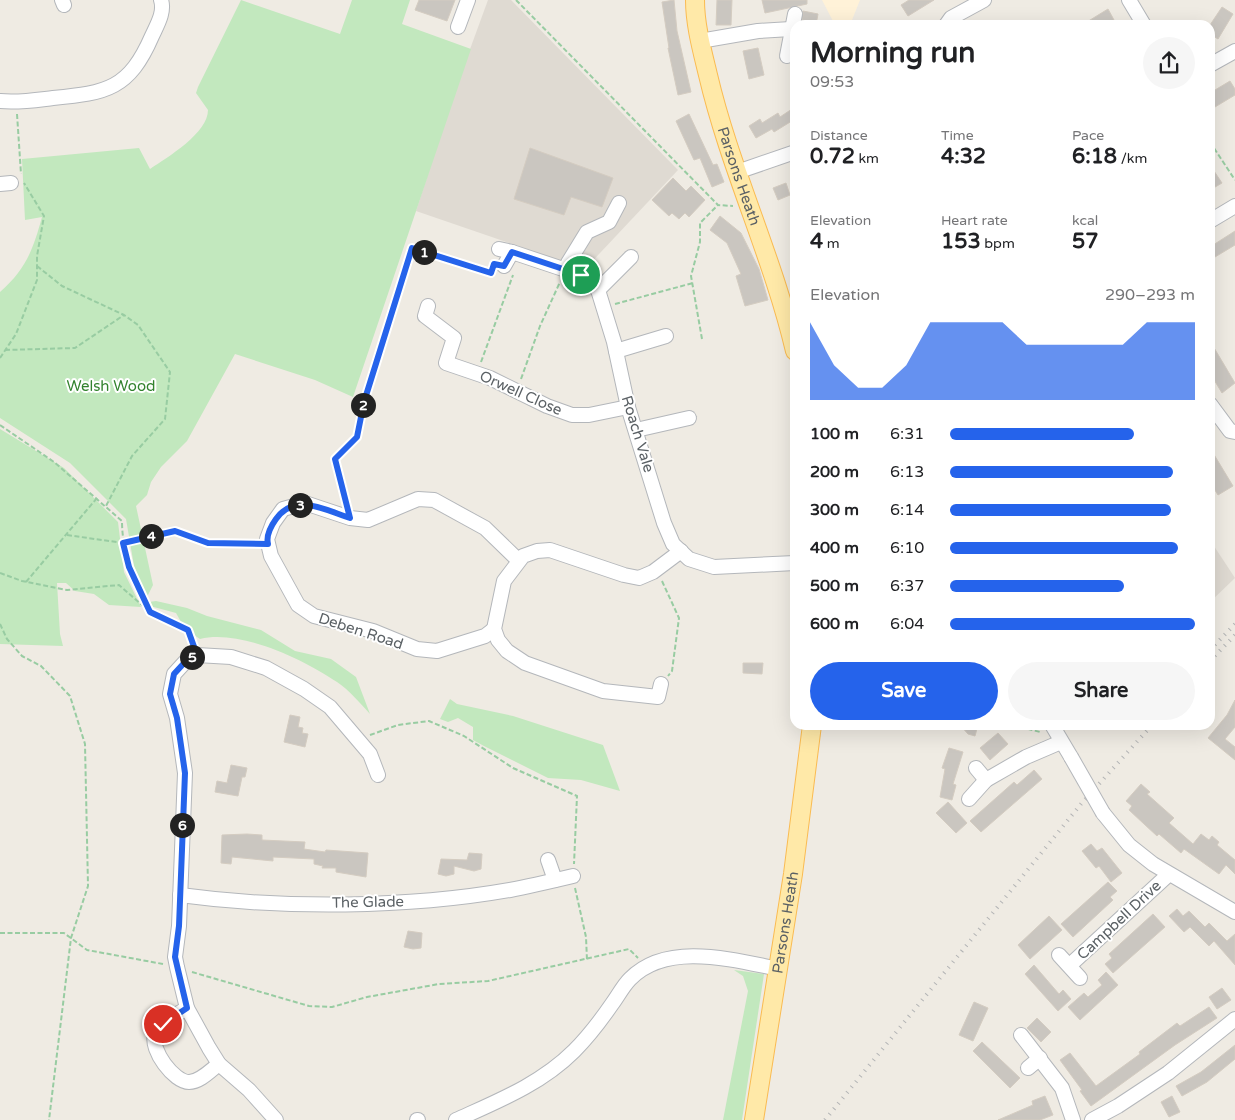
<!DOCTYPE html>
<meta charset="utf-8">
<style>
:root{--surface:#fff;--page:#f6f6f6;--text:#202124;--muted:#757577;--accent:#2563eb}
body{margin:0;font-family:"Varela Round",sans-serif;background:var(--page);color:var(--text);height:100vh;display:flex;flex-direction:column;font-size:19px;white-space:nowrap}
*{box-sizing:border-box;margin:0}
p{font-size:16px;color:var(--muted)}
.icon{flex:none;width:28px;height:28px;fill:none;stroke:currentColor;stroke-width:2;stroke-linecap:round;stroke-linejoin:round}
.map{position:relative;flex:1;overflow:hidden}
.panel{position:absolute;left:790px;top:20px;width:425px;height:710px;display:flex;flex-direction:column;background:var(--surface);border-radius:15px;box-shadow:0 5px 20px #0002}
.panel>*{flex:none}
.pin{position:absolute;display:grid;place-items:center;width:42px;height:42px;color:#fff;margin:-21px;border:2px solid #fff;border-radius:50%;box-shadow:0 1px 5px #0007}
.km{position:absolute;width:25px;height:25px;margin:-12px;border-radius:50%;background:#222;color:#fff;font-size:14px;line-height:25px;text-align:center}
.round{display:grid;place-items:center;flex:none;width:52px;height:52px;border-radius:26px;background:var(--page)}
.head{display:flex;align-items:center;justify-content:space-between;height:85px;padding:0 20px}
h1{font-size:28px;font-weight:700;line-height:38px}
.stats{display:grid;grid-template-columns:repeat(3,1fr);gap:8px;height:85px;padding:5px 20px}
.stats div{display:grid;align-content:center}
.stats b{font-size:21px;font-weight:700}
.stats small{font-size:14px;font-weight:400}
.stats p{font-size:14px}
.chart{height:140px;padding:10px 20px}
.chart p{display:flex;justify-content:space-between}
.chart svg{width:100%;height:90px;margin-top:5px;fill:var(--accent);opacity:.7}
.cta{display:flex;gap:10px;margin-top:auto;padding:10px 20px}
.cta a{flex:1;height:58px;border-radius:30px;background:var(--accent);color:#fff;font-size:20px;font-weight:700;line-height:58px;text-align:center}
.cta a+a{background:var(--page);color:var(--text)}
ul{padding:0 20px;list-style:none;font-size:16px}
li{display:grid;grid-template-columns:80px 60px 1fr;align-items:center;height:38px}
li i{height:12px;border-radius:6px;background:var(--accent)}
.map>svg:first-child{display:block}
</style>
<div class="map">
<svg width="1235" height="1120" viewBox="0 0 1235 1120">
<rect width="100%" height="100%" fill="#efebe3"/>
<!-- commercial -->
<path fill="#fff2d8" d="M822,0H860L850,25H835Z"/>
<!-- education -->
<g fill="#dfdad2">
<path d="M488,0H511L678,170L585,269L416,211L458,82Z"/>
<path d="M1210,540L1235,578L1210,602Z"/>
</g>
<!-- green -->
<g fill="#c2e8be">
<path d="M241,0L340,34L352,0H410L402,24L471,49L353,397L315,380L235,354L187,441L161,467L151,482L147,495L136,506L153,585L147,597L134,566L126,519L70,463L0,418V292C26,269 33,250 42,217L25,220L22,159L139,148L150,169C168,157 208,133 208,110L196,93L198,87Z"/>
<path d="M0,429L64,468L118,522L124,572L141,607L109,605L94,594L75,591L66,583H57L60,634L63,646L0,644Z"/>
<path d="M156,601L187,608L207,616L261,630L295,651L331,659L356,677L370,714C360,703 349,690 337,682C303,659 240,629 200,639L185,629L176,613L150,606L149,602Z"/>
<path d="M450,699L457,704L513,716L603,745L620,791L581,780L548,778L484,746L473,740V727L458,718L448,722L440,719Z"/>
<path d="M734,970L764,974L742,1120H723L748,991L743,976Z"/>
</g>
<!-- building -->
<g fill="#cac6c0" stroke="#d4ccc1">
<path d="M419,0H455L447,21L415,10Z"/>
<path d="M674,0L677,31L691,92L678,95L668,48H669L662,2Z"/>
<path d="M717,0H732L731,25H716Z"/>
<path d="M762,0H807V4L765,13Z"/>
<path d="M909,0H934L908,16L901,5Z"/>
<path d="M1222,7L1233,14L1218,39L1210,34V25Z"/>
<path d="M1108,9L1114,20L1106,25H1082Z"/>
<path d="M803,11L818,14L816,25H802Z"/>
<path d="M758,48L764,75L749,79L743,51Z"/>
<path d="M1230,81L1235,89V95L1210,110V93Z"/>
<path d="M795,107V119L774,132L772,129L756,138L749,126L760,119L762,123L778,113L780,117Z"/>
<path d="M689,114L713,165L717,164L724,182L712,187L700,158L694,160L676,121Z"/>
<path d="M530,148L613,178L602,207L571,197L564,215L514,199Z"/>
<path d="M1210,165L1222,183L1210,190Z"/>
<path d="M673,178L686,191L691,186L705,200L689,217L685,213L679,219L672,213L669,216L652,200Z"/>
<path d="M786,183L790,195L778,200L773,188Z"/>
<path d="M720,216L741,233L759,269L768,300L745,306L736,276L741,274L727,243L710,230Z"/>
<path d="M1235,231V245L1210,260V247Z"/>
<path d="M1210,341L1235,383L1222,393L1210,373Z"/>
<path d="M1210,448L1233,486L1218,495L1210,482Z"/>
<path d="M743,663H763L762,674L743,673Z"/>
<path d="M1235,700V727L1225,739L1235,747V760L1208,738L1227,715Z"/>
<path d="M290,715L300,717L298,727L303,728L302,733L308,734L305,747L284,742Z"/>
<path d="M960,725H978L975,736L968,734Z"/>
<path d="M998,733L1008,744L990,760L980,748Z"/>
<path d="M949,748L963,752L953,784L956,785L952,800L940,797L945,769L942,768Z"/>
<path d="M231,765L247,768L245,777H242L238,796L215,792L217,781L227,783Z"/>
<path d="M1034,770L1042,779L981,832L970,821L1014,782L1017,785Z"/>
<path d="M1141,784L1150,792L1147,794L1174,818L1169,823L1193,844L1201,834L1209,840L1212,836L1219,842L1217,845L1235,860V874L1226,865L1219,874L1184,849L1181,853L1159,834L1157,836L1144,824L1129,810L1132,806L1126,801Z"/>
<path d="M948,802L967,823L956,833L936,813Z"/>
<path d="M247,834L262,835V840L305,842L304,849L325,852L326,850L368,853L366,877L336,872V868H322L323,866L314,864V859L273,857V861L232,857L231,864L221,863L222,835Z"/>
<path d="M1091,844L1097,851L1102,848L1122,873L1111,882L1099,866L1096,868L1082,851Z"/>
<path d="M469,853L482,854L481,869L474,871L454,866V874L446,876L438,874L441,859L467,860Z"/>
<path d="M1108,882L1117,891L1110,897L1113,900L1073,937L1061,924Z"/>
<path d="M1177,909L1183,916L1189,911L1205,927L1209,923L1227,941L1235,934V965L1214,941L1209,946L1190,927L1184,932L1169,916Z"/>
<path d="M1153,914L1165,927L1113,973L1105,964L1112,958L1109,954Z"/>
<path d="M1049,916L1062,930L1030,959L1018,945Z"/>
<path d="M408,931L422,933L421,948L413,949L404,947Z"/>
<path d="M1034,965L1059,994L1063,990L1071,999L1058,1011L1025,974Z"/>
<path d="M1106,972L1118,985L1080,1020L1068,1007L1084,993L1088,997L1102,985L1098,980Z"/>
<path d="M1222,988L1231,1000L1217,1009L1209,997Z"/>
<path d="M974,1002L988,1008L973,1041L959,1035Z"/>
<path d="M1209,1007L1217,1018L1175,1045L1091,1106L1080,1091L1082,1090L1060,1060L1070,1053L1096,1086L1140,1054L1139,1052L1177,1023L1180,1026Z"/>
<path d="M1037,1018L1051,1032L1041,1042L1027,1028Z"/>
<path d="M982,1042L1020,1078L1010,1088L973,1051Z"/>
<path d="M1235,1045V1059L1207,1082L1182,1096L1176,1086L1201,1072Z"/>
<path d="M1045,1096L1053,1115L1040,1120H998L1033,1105L1032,1101Z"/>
<path d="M1172,1096L1180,1112L1169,1117L1161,1102Z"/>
</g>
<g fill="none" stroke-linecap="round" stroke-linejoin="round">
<!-- minor casing -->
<g stroke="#b4b7bb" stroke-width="16">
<g id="minor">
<path d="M62,0L64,5"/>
<path d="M1129,0L1144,25"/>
<path d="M946,25L951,18L984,0"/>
<path d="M458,27L468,0"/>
<path d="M700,41L758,31L791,29"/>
<path d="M787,56L795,14"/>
<path d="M1210,65L1235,51"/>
<path d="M0,101C18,103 36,100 53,98C107,93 129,89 152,36C157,25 165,12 161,0"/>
<path d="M737,172L795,152"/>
<path d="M0,184L11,183"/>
<path d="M1210,221L1235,206"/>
<path d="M499,249L512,252"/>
<path d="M504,266L512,252L581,275L598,290L614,342L628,407L664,523L673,544L689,559L714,567L795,563"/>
<path d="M568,271V263L587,232L609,222L619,203"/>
<path d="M598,290L631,257"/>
<path d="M428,306L425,316L454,338L446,363L490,378L547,406L572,415H589L628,407"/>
<path d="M616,351L666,336"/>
<path d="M1210,404L1230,431L1235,432"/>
<path d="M636,430L689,418"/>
<path d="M494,629L485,636L437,651L417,649L373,631L314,616L298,605L271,556L267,539L273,523L283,509L305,503L350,518L368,520L418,499L434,500L485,528L518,560"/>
<path d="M661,684L658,697L603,691L525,663L507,651L498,640L494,629L504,581L523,556L537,551L550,550L624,575L639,578L653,572L681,551"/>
<path d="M1052,725L1071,757"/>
<path d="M976,768L986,780"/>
<path d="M969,799L986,780L1026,757L1061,742"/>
<path d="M1103,813L1129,845L1153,864L1235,912"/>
<path d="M548,860L555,880"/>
<path d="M180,895C283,909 408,908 510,890C531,886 552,881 573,876"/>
<path d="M1059,955L1080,978"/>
<path d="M1070,965L1168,875"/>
<path d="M187,1008C177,1015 158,1022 155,1035C150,1050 174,1082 189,1082C200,1082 211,1070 219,1064"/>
<path d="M1021,1035L1062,1088L1073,1120"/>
<path d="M1028,1068L1040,1058"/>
<path d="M276,1120L249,1090L219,1064L209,1048L187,1008L177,967L175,957L179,926L185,773L177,718L170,694L174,674L185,662L197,655L231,657L266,668L304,689L330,707L370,754L378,775"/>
<path d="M417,1120H418"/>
<path d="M456,1120C498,1101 541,1084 574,1051C588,1037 601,1020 612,1004C618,996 623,986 630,979C667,941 733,960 779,969"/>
<path d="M1092,1120L1118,1106L1168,1073L1235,1019"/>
</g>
</g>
<!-- major casing -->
<g stroke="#fabb51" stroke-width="20">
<g id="major">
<path id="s1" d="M695,0C695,25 702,50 708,75C730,169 773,257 795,351"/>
<path id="s2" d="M754,1120L793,874L812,725"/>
</g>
</g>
<!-- path -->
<g stroke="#98cca2" stroke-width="2" stroke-dasharray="5 2.5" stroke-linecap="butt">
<path d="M516,0L718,205L733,206"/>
<path d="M17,114L21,174"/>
<path d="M1210,142L1235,180"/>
<path d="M37,266L62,286L124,315L138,325L170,372L165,419L132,456L106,506"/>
<path d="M615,304L693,283"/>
<path d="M702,339L691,276L700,242V223L718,205"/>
<path d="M5,350L75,348L124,315"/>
<path d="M0,358L16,334L37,280V256L44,216L24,183"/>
<path d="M481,362L513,275"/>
<path d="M521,379L540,326L560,282"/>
<path d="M0,425L54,462L122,521C122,555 136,582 150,612"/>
<path d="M346,504L335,459L357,437L364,402L412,248L491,273L492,269"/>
<path d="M67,535L123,543L175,531L208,543L256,544"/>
<path d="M0,573L22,581L67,590L119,585L150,612L188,630L193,644"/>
<path d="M662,581L679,618L672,671L668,676"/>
<path d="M26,582L97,498"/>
<path d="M0,624L7,639L22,656L41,666L70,696L85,744L88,886L71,938L49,1120"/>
<path d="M1013,725L1040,732"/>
<path d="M370,735L398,725L429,721L464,736L513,768L577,796L574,864"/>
<path d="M575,888L586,937L587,960"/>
<path d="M0,933H64L87,950L163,964"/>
<path d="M192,972L309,1006L332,1007L367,997L439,984L488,981L629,949L638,958"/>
</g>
<!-- minor -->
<use href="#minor" stroke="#fff" stroke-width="14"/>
<!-- major -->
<use href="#major" stroke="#ffe9a8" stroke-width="18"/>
<!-- rail -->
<g stroke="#b3b4b5" stroke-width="4" stroke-dasharray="1 6" stroke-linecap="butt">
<path d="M1210,650L1235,624"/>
<path d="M1210,661L1235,635"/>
<path d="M825,1120L1081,804L1152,725"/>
</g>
<!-- minor-bridge casing -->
<g stroke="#b4b7bb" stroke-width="16" stroke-linecap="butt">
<path id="minor-bridge" d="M1071,757L1103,813"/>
</g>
<!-- minor-bridge -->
<use href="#minor-bridge" stroke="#fff" stroke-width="14"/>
</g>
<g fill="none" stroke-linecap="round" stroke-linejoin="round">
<!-- route casing -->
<g stroke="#fff" stroke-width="10">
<path id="route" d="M163,1024L187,1008L175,957L179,926L185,773L177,718L170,694L174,674L185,662L197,655L188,630L150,612L129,567L123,543L175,531L208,543L268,544C266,536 271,526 276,519C295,492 325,510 350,518L335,459L357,437L364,402L412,248L491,273L494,264L504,266L512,252L581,275"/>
</g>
<!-- route -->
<use href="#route" stroke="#2563eb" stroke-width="6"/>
</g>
<g text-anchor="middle" stroke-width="4" stroke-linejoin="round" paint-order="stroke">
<!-- street labels -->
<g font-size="15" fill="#5b6165" stroke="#fff">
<text dy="5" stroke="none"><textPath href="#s1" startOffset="182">Parsons Heath</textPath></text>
<text transform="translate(521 393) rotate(24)" y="5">Orwell Close</text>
<text transform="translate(638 434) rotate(73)" y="5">Roach Vale</text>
<text transform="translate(361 631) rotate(18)" y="5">Deben Road</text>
<text transform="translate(368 902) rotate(-1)" y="5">The Glade</text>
<text transform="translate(1119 920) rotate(-43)" y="5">Campbell Drive</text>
<text dy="5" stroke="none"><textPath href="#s2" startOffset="200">Parsons Heath</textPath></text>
</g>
<!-- park labels -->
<g font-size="15" fill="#32822e" stroke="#fff">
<text x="111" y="391">Welsh Wood</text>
</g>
</g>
</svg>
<div class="pin" style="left:581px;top:275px;background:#1e9e55"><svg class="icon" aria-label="arrive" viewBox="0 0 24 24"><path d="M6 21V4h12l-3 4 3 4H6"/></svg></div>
<div class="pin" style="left:163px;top:1024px;background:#d93025"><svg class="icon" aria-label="check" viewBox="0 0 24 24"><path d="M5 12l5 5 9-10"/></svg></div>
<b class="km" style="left:424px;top:252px">1</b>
<b class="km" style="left:363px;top:405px">2</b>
<b class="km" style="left:300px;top:505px">3</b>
<b class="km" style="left:151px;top:536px">4</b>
<b class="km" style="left:192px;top:657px">5</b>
<b class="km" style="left:182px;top:825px">6</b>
<section class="panel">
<div class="head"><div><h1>Morning run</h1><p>09:53</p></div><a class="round"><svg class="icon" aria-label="share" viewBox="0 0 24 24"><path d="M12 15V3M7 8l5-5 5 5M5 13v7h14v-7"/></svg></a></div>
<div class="stats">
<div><p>Distance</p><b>0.72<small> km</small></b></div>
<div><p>Time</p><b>4:32</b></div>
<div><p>Pace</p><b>6:18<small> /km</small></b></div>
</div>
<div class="stats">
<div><p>Elevation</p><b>4<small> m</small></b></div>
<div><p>Heart rate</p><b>153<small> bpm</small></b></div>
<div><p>kcal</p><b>57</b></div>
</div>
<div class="chart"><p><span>Elevation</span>290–293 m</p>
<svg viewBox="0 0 160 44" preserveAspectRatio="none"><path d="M0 44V6L10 27L20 38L30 38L40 27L50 6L60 6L70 6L80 6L90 17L100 17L110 17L120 17L130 17L140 6L150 6L160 6V44z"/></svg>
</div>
<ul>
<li><b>100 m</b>6:31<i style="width:75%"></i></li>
<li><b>200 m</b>6:13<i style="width:91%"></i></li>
<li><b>300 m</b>6:14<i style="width:90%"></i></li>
<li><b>400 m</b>6:10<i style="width:93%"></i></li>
<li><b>500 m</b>6:37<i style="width:71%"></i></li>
<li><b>600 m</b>6:04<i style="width:100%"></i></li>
</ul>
<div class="cta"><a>Save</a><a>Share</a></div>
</section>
</div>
